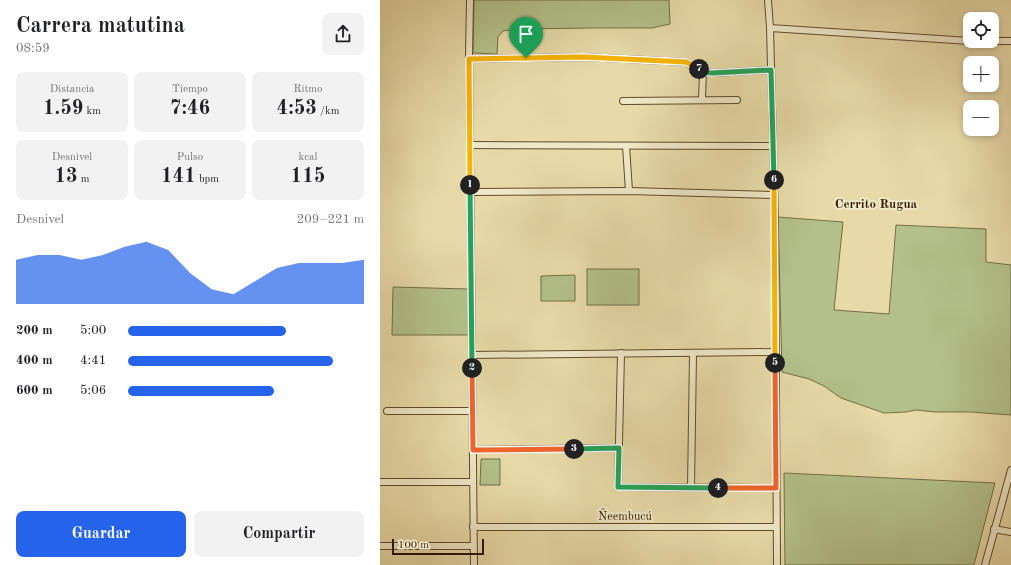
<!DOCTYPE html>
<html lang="es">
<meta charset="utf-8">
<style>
:root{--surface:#fff;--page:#f2f2f2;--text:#202124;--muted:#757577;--accent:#2563eb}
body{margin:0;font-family:"Old Standard TT",serif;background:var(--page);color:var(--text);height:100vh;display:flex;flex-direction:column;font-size:15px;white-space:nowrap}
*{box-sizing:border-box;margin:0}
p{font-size:13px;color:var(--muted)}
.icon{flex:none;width:22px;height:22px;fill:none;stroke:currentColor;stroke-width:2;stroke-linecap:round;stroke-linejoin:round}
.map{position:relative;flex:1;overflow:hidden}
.sheet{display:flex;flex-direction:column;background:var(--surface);width:380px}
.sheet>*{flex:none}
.tools{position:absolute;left:583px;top:12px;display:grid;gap:8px}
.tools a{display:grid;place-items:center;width:36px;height:36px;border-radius:8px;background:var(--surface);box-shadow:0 2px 6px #0003;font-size:20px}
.scale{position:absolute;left:12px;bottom:10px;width:92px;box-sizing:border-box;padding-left:4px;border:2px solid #341b00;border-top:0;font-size:11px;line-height:14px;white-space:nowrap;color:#341b00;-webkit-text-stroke:3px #efe7c6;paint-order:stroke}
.pin{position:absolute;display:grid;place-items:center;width:34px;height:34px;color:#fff;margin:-41px -17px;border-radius:50% 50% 50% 0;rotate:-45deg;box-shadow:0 0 4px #0007}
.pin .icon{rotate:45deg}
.km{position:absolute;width:20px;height:20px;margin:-10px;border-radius:50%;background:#222;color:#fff;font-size:11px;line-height:20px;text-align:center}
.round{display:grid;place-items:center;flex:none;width:42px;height:42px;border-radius:8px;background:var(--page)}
.headline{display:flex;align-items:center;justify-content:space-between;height:68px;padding:0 16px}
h1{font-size:22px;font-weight:700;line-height:30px}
.figures{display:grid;grid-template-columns:repeat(3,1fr);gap:6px;height:68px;padding:4px 16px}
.figures div{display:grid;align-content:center;border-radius:8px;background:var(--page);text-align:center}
.figures b{font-size:20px;font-weight:700}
.figures small{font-size:11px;font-weight:400}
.figures p{font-size:11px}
.chart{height:112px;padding:8px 16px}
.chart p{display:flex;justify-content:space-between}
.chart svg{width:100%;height:72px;margin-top:4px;fill:var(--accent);opacity:.7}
.action{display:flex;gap:8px;margin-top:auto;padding:8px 16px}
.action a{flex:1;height:46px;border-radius:8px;background:var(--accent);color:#fff;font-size:16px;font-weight:700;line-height:46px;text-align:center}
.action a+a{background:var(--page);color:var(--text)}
ul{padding:0 16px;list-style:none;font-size:13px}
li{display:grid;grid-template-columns:64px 48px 1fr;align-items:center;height:30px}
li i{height:10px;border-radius:5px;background:var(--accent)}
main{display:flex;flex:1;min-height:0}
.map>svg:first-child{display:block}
</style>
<main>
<section class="sheet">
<div class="headline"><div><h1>Carrera matutina</h1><p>08:59</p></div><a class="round"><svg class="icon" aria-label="share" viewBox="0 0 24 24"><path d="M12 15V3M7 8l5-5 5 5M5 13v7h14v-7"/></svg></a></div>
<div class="figures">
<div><p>Distancia</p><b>1.59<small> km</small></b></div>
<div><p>Tiempo</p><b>7:46</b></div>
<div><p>Ritmo</p><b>4:53<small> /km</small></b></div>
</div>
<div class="figures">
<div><p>Desnivel</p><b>13<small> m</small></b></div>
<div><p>Pulso</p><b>141<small> bpm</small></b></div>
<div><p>kcal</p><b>115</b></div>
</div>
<div class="chart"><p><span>Desnivel</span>209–221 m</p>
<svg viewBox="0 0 160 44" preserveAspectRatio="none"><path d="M0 44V17L10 14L20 14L30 17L40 14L50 9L60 6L70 11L80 25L90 35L100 38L110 30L120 22L130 19L140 19L150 19L160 17V44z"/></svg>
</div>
<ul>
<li><b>200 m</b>5:00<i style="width:67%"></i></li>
<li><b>400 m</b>4:41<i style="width:87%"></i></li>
<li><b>600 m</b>5:06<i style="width:62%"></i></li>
</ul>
<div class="action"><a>Guardar</a><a>Compartir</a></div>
</section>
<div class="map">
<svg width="631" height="565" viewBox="0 0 631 565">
<rect width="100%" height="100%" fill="#e7daa8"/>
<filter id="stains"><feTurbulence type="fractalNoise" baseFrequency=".005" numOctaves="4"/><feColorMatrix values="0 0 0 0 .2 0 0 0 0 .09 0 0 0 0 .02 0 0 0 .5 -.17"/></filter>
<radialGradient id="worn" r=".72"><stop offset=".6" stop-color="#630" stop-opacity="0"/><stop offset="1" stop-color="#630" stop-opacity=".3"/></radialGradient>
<!-- green -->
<g fill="#b3c089" stroke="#746e44">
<path d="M94,0H289L290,24L272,28H212L136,29L123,31L118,37L117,54L93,53Z"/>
<path d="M398,217L463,222L454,310L509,314L516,225L606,229V262L631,265V415L591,412H555L536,410L526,412L504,413L461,398L444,386L429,379L402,372Z"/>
<rect x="207" y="269" width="52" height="36"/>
<path d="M195,275V301H161V276Z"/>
<path d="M13,287L88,289L90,335H12Z"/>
<path d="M101,459H120V485H100Z"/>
<path d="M404,473L615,483L594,565H405Z"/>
</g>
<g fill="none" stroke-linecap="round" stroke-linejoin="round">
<!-- minor casing -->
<g stroke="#614b2a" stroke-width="8">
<g id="minor">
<path d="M90,0L89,56L94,565"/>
<path d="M388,0L390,28L395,219L397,565"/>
<path d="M390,28L590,41"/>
<path d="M595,41H631"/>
<path d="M89,59L203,57L306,62L323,72L333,73L391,70"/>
<path d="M322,99L323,72"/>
<path d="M243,101L357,100"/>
<path d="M90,145L393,146"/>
<path d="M246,146L249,191"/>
<path d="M90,192L249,191L394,195"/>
<path d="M241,353L238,487L396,488"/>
<path d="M92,355L395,352"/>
<path d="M7,411H92"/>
<path d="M93,450L239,448"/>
<path d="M0,482H93"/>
<path d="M311,487L313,354"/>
<path d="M93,527H396"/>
<path d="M614,529L631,532"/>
<path d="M0,546H93"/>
<path d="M605,565L631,470"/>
</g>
</g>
<!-- minor -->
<use href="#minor" stroke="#efe7c6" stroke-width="6"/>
</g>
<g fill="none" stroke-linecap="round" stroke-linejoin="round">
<!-- split-1 casing -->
<g stroke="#fff" stroke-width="8">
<path id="split-1" d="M90,185L89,59L146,58"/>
</g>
<!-- split-2 casing -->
<g stroke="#fff" stroke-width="8">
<path id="split-2" d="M90,185L92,368"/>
</g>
<!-- split-3 casing -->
<g stroke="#fff" stroke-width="8">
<path id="split-3" d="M92,368L93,450L194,449"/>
</g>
<!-- split-4 casing -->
<g stroke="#fff" stroke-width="8">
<path id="split-4" d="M194,449L239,448L238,487L338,488"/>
</g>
<!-- split-5 casing -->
<g stroke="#fff" stroke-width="8">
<path id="split-5" d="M338,488H396L395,363"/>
</g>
<!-- split-6 casing -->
<g stroke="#fff" stroke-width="8">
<path id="split-6" d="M394,180L395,363"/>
</g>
<!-- split-7 casing -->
<g stroke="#fff" stroke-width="8">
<path id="split-7" d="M319,69L323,72L332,73L391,70L394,180"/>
</g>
<!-- split-8 casing -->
<g stroke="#fff" stroke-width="8">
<path id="split-8" d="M146,58L203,57L306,62L319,69"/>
</g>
<!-- split-1 -->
<use href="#split-1" stroke="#f5b400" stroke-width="5"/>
<!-- split-2 -->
<use href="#split-2" stroke="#22a559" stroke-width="5"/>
<!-- split-3 -->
<use href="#split-3" stroke="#f0652b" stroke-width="5"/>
<!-- split-4 -->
<use href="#split-4" stroke="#22a559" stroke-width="5"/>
<!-- split-5 -->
<use href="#split-5" stroke="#f0652b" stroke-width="5"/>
<!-- split-6 -->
<use href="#split-6" stroke="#f5b400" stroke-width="5"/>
<!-- split-7 -->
<use href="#split-7" stroke="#22a559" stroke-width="5"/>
<!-- split-8 -->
<use href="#split-8" stroke="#f5b400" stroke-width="5"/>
</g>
<g text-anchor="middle" stroke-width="4" stroke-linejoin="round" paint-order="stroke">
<!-- street labels -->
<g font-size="12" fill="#341b00" stroke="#efe7c6">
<text x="245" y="520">Ñeembucú</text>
</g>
<!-- neighbourhood labels -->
<g font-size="13" font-weight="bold" fill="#341b00" stroke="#efe7c6">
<text x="496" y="208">Cerrito Rugua</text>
</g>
</g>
<rect width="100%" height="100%" filter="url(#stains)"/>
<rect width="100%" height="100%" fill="url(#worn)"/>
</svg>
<div class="tools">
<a><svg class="icon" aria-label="locate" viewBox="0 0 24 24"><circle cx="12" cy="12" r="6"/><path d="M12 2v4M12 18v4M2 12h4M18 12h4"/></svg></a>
<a>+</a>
<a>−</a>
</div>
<div class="scale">100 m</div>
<div class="pin" style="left:146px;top:58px;background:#1e9e55"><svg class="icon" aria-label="arrive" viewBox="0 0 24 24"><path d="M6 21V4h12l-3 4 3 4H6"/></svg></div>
<b class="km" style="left:90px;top:185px">1</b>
<b class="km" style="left:92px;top:368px">2</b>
<b class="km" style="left:194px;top:449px">3</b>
<b class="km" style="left:338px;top:488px">4</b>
<b class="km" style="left:395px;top:363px">5</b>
<b class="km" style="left:394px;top:180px">6</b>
<b class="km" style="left:319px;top:69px">7</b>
</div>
</main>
